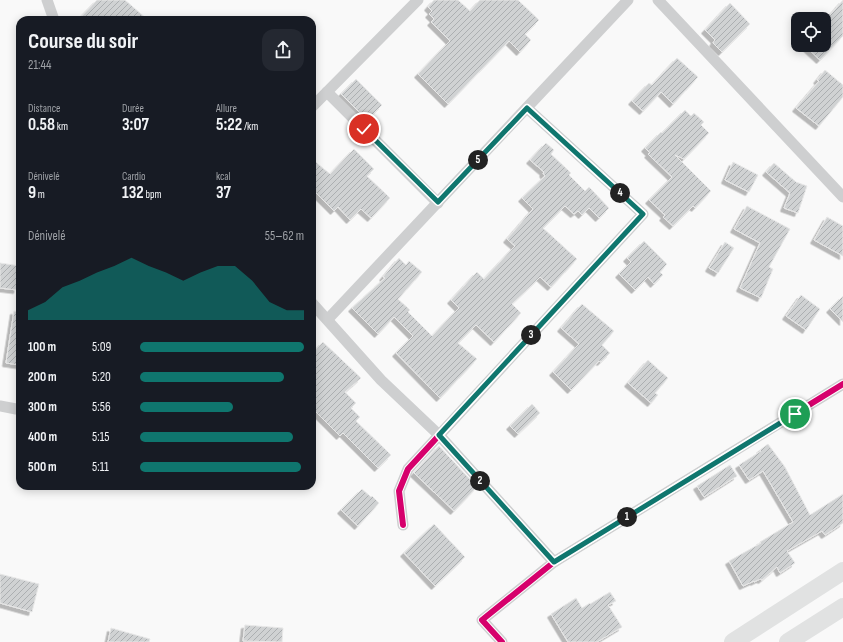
<!DOCTYPE html>
<html lang="fr">
<meta charset="utf-8">
<style>
:root{--surface:#171b24;--page:#242831;--text:#f1f3f6;--muted:#9ea1a6;--accent:#0f766e}
body{margin:0;font-family:"Sofia Sans Condensed",sans-serif;background:var(--page);color:var(--text);height:100vh;display:flex;flex-direction:column;font-size:15px;white-space:nowrap}
*{box-sizing:border-box;margin:0}
p{font-size:13px;color:var(--muted)}
.icon{flex:none;width:22px;height:22px;fill:none;stroke:currentColor;stroke-width:2;stroke-linecap:round;stroke-linejoin:round}
.map{position:relative;flex:1;overflow:hidden}
.side{position:absolute;left:16px;top:16px;width:300px;height:474px;display:flex;flex-direction:column;background:var(--surface);border-radius:12px;box-shadow:0 2px 10px #0003}
.side>*{flex:none}
.controls{position:absolute;left:791px;top:12px;display:grid;gap:8px}
.controls a{display:grid;place-items:center;width:40px;height:40px;border-radius:8px;background:var(--surface);box-shadow:0 2px 10px #0003;font-size:20px}
.pin{position:absolute;display:grid;place-items:center;width:34px;height:34px;color:#fff;margin:-17px;border:2px solid #fff;border-radius:50%;box-shadow:0 1px 4px #0007}
.km{position:absolute;width:20px;height:20px;margin:-10px;border-radius:50%;background:#222;color:#fff;font-size:11px;line-height:20px;text-align:center}
.round{display:grid;place-items:center;flex:none;width:42px;height:42px;border-radius:12px;background:var(--page)}
.head{display:flex;align-items:center;justify-content:space-between;height:68px;padding:0 12px}
h1{font-size:22px;font-weight:700;line-height:30px}
.stats{display:grid;grid-template-columns:repeat(3,1fr);gap:6px;height:68px;padding:4px 12px}
.stats div{display:grid;align-content:center}
.stats b{font-size:17px;font-weight:700}
.stats small{font-size:11px;font-weight:400}
.stats p{font-size:11px}
.chart{height:112px;padding:8px 12px}
.chart p{display:flex;justify-content:space-between}
.chart svg{width:100%;height:72px;margin-top:4px;fill:var(--accent);opacity:.7}
ul{padding:0 12px;list-style:none;font-size:13px}
li{display:grid;grid-template-columns:64px 48px 1fr;align-items:center;height:30px}
li i{height:10px;border-radius:5px;background:var(--accent)}
.map>svg:first-child{display:block}
</style>
<div class="map">
<svg width="843" height="642" viewBox="0 0 843 642">
<defs>
<pattern id="building-hatch" width="6" height="6" patternUnits="userSpaceOnUse"><rect width="6" height="6" fill="#d0d2d3"/><path d="M-1 1l2-2M0 6l6-6M5 7l2-2" fill="none" stroke="#acafb1"/></pattern>
<filter id="shadow"><feDropShadow dx="-3.5" dy="3.5" stdDeviation="0" flood-color="#0004"/></filter>
</defs>
<rect width="100%" height="100%" fill="#f9f9f9"/>
<!-- building -->
<g fill="url(#building-hatch)" stroke="#e8e8e8" filter="url(#shadow)">
<path d="M97,0H125L148,20H78Z"/>
<path d="M434,0H458L470,11L480,0H518L539,20L525,34L531,40L520,52L509,41L448,104L418,74L450,41L431,22L434,19L429,14L432,11L428,7Z"/>
<path d="M843,0V36L820,60L804,45H824V22Z"/>
<path d="M730,3L750,24L722,52L713,43L715,40L705,30Z"/>
<path d="M677,58L698,77L673,104L661,92L643,111L632,101L649,83L652,85Z"/>
<path d="M825,70L843,85V97L819,126L796,108L819,81L817,80Z"/>
<path d="M356,79L382,105L367,120L341,94Z"/>
<path d="M685,110L691,116L694,113L704,122L701,125L709,133L684,159L675,155L711,191L695,208L693,206L673,226L663,217L665,215L649,200L672,177L648,154L650,153L645,148L661,132L662,133Z"/>
<path d="M546,143L554,150L551,154L571,173L569,175L585,191L589,187L609,208L599,218L589,208L582,215L578,211L574,214L565,206L543,228L577,259L551,287L540,277L512,304L521,313L494,342L476,325L458,343L477,359L440,398L396,353L413,336L394,317L378,334L352,308L385,278L383,277L399,258L406,265L409,261L422,272L398,299L410,310L408,312L432,336L459,308L451,300L477,272L484,279L515,246L507,239L533,209L522,198L545,176L543,173L544,172L530,160Z"/>
<path d="M354,149L374,169L367,176L390,198L371,218L361,209L350,220L338,207L334,211L312,189V159L330,174Z"/>
<path d="M733,162L758,175L749,192L725,180Z"/>
<path d="M774,163L796,182L807,186L798,213L784,208L790,193L766,172Z"/>
<path d="M747,206L790,229L769,267L773,269L761,298L740,288L760,243L734,229Z"/>
<path d="M827,217L843,226V256L814,240Z"/>
<path d="M644,241L667,264L660,272L663,275L654,284L648,277L635,290L619,274L631,262L627,258Z"/>
<path d="M725,242L734,248L718,273L709,268Z"/>
<path d="M0,263L20,266L17,290L0,288Z"/>
<path d="M801,295L820,309L806,330L786,316Z"/>
<path d="M843,296V322L830,309Z"/>
<path d="M582,304L614,331L602,345L610,353L601,362L599,361L571,390L553,372L579,344L561,328Z"/>
<path d="M14,311L20,312V365L6,363Z"/>
<path d="M323,342L361,378L345,392L356,403L351,408L360,417L356,421L391,455L378,468L343,433L340,436L312,408V354Z"/>
<path d="M648,360L668,378L655,393L658,395L651,403L628,383Z"/>
<path d="M532,404L540,413L518,434L510,426Z"/>
<path d="M768,444L785,467L810,515L843,494V523L825,535L822,531L787,551L795,563L780,573L777,567L762,580L760,579L754,582V581L743,586L729,561L761,543L760,542L793,522L763,471L749,480L739,465L761,451L760,450Z"/>
<path d="M439,446L477,487L454,511L414,473Z"/>
<path d="M730,465L737,476L704,497L697,486Z"/>
<path d="M362,489L371,497L372,496L379,503L358,526L341,510Z"/>
<path d="M434,524L465,557L435,586L404,553Z"/>
<path d="M0,574L39,584L32,612L0,603Z"/>
<path d="M610,592L616,601L608,605L622,627L597,642H568L551,614L576,598L582,608L590,603V604Z"/>
<path d="M245,625L283,628L282,642L243,641Z"/>
<path d="M111,628L150,639L149,642H108Z"/>
</g>
<g fill="none" stroke-linecap="round" stroke-linejoin="round">
<!-- minor -->
<g stroke="#cecfd0" stroke-width="11">
<path d="M47,0L54,20"/>
<path d="M658,0L843,197"/>
<path d="M327,92L438,203"/>
<path d="M312,107L418,0"/>
<path d="M312,303L381,380L439,435L554,562"/>
<path d="M328,319L628,0"/>
<path d="M0,406L16,409H20"/>
<path d="M403,525L399,491L408,469L643,214L527,108"/>
<path d="M502,642L482,620L554,562L843,384"/>
</g>
<!-- primary -->
<g stroke="#e1e2e2" stroke-width="18">
<path d="M733,642L843,571"/>
<path d="M788,642L843,607"/>
</g>
<!-- cycleway casing -->
<g stroke="#fff" stroke-width="8">
<g id="cycleway">
<path d="M403,525L399,491L408,469L643,214L527,108"/>
<path d="M502,642L482,620L554,562L843,384"/>
</g>
</g>
<!-- cycleway -->
<use href="#cycleway" stroke="#d6006c" stroke-width="6"/>
</g>
<g fill="none" stroke-linecap="round" stroke-linejoin="round">
<!-- route casing -->
<g stroke="#fff" stroke-width="8">
<path id="route" d="M364,129L438,202L527,108L643,214L439,435L554,562L795,414"/>
</g>
<!-- route -->
<use href="#route" stroke="#0f766e" stroke-width="5"/>
</g>
</svg>
<div class="controls">
<a><svg class="icon" aria-label="locate" viewBox="0 0 24 24"><circle cx="12" cy="12" r="6"/><path d="M12 2v4M12 18v4M2 12h4M18 12h4"/></svg></a>
</div>
<div class="pin" style="left:795px;top:414px;background:#1e9e55"><svg class="icon" aria-label="arrive" viewBox="0 0 24 24"><path d="M6 21V4h12l-3 4 3 4H6"/></svg></div>
<div class="pin" style="left:364px;top:129px;background:#d93025"><svg class="icon" aria-label="check" viewBox="0 0 24 24"><path d="M5 12l5 5 9-10"/></svg></div>
<b class="km" style="left:627px;top:517px">1</b>
<b class="km" style="left:480px;top:481px">2</b>
<b class="km" style="left:531px;top:335px">3</b>
<b class="km" style="left:620px;top:193px">4</b>
<b class="km" style="left:478px;top:160px">5</b>
<section class="side">
<div class="head"><div><h1>Course du soir</h1><p>21:44</p></div><a class="round"><svg class="icon" aria-label="share" viewBox="0 0 24 24"><path d="M12 15V3M7 8l5-5 5 5M5 13v7h14v-7"/></svg></a></div>
<div class="stats">
<div><p>Distance</p><b>0.58<small> km</small></b></div>
<div><p>Durée</p><b>3:07</b></div>
<div><p>Allure</p><b>5:22<small> /km</small></b></div>
</div>
<div class="stats">
<div><p>Dénivelé</p><b>9<small> m</small></b></div>
<div><p>Cardio</p><b>132<small> bpm</small></b></div>
<div><p>kcal</p><b>37</b></div>
</div>
<div class="chart"><p><span>Dénivelé</span>55–62 m</p>
<svg viewBox="0 0 160 44" preserveAspectRatio="none"><path d="M0 44V38L10 33L20 24L30 20L40 15L50 11L60 6L70 11L80 15L90 20L100 15L110 11L120 11L130 20L140 33L150 38L160 38V44z"/></svg>
</div>
<ul>
<li><b>100 m</b>5:09<i style="width:100%"></i></li>
<li><b>200 m</b>5:20<i style="width:88%"></i></li>
<li><b>300 m</b>5:56<i style="width:57%"></i></li>
<li><b>400 m</b>5:15<i style="width:93%"></i></li>
<li><b>500 m</b>5:11<i style="width:98%"></i></li>
</ul>
</section>
</div>
